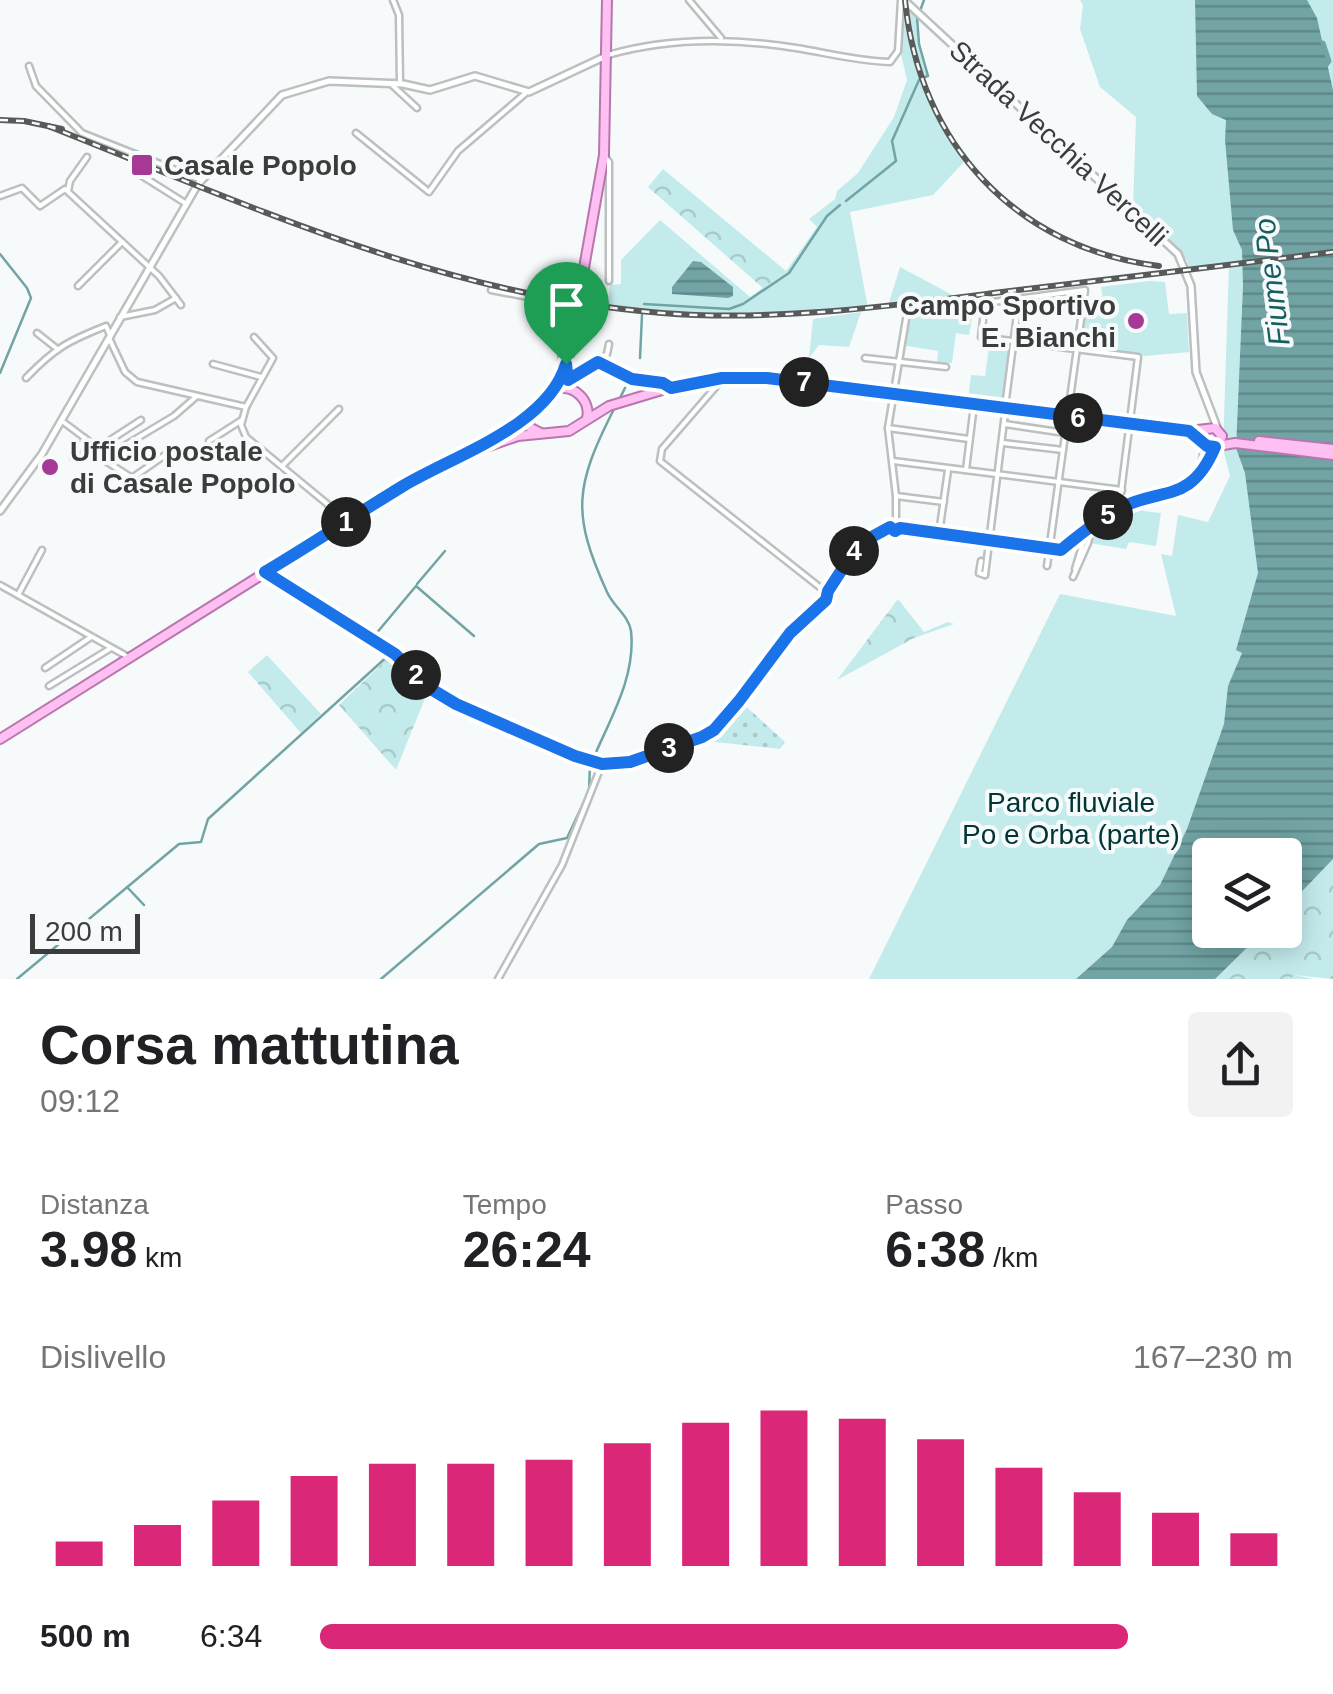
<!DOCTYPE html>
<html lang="it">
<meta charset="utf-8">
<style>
:root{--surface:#fff;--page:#f2f2f2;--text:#202124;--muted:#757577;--accent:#db2777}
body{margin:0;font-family:Arial,sans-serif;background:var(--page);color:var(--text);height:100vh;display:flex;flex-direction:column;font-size:38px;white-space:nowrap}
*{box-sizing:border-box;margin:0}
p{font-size:32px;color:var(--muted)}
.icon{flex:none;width:55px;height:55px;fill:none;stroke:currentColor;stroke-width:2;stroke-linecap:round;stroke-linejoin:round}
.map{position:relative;height:979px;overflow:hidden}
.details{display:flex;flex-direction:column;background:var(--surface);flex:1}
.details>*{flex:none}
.fabs{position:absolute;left:1192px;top:838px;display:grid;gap:20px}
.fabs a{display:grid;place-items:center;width:110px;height:110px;border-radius:10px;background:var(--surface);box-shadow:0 5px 25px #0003;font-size:50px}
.scale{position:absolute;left:30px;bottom:25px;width:110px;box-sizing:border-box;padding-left:10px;border:5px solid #3b3d3d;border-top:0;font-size:28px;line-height:35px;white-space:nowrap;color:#3b3d3d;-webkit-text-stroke:8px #f6fafa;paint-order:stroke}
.pin{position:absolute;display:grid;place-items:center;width:85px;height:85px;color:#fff;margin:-102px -42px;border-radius:50% 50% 50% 0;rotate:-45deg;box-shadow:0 0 10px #0007}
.pin .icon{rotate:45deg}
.km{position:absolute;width:50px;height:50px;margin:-25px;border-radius:50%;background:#222;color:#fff;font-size:28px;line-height:50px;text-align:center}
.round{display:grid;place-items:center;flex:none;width:105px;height:105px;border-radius:10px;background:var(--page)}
.summary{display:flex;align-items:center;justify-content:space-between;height:170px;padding:0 40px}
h1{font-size:55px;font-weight:700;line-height:75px}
.metrics{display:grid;grid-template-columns:repeat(3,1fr);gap:15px;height:170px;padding:10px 40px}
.metrics div{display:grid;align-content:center}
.metrics b{font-size:50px;font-weight:700}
.metrics small{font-size:28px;font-weight:400}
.metrics p{font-size:28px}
.chart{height:280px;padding:20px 40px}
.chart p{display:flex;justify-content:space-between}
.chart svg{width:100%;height:180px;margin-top:10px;stroke:var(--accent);stroke-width:6}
ul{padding:0 40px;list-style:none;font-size:32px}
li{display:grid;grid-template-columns:160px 120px 1fr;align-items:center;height:75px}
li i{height:25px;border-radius:12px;background:var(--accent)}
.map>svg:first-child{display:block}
</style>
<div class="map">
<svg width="1333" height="979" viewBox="0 0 1333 979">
<defs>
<pattern id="forest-crowns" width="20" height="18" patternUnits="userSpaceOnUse" patternTransform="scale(2.5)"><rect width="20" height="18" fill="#c4ebec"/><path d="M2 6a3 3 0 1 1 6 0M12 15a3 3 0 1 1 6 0" fill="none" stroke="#a9cacb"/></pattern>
<pattern id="garden-dots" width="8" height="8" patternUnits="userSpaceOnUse" patternTransform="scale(2.5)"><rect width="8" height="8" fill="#c4ebec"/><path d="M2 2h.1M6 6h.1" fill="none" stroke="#a9cacb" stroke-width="1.8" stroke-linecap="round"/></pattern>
<pattern id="water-rules" width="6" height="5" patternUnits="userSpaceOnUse" patternTransform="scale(2.5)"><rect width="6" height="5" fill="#72a4a5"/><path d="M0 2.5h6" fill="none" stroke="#5f8788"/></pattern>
</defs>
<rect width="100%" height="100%" fill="#f6fafa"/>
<!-- green -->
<g fill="#c4ebec" fill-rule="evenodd">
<path d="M1080,0H1333V243L1243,285L1236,447L1333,460V965L1295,975L1313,979H1291L1293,976L1286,979H869L1060,594L1176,616L1161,554L1172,556L1178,515L1208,522L1230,476L1223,449L1229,264L1188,267L1187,260H1182L1133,209L1136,117L1100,87L1080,29L1083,5ZM1210,855H1285V930H1210Z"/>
<path d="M901,1L916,15L918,43L929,76L920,80L949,140L964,162L933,195L850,212L868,308L769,316L608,307L610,285L621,284V260L660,220L750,297L786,271L817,227L809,219L835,199L837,191L858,173L894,117L907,80L897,37Z"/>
<path d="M900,267L958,298L976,297L969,335L956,333L952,363H937L938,351L901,345L909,306L887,309Z"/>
<path d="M1149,281L1165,282L1169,314L1187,313L1189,352L1145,356L1082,348L1085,315H1105L1101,287Z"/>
<path d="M861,312L849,347L819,345L809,358L813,319Z"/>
<path d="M990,340L1013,344L1003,404L968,399L971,375L985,376Z"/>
<path d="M1143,506V511L1161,513L1156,546L1129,542L1126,549L1089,543L1094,527L1121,511Z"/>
</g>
<!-- forest -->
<g fill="url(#forest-crowns)">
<path d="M663,169L786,271L763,288L648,187Z"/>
<path d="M898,599L924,632L948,622L954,624L914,638L837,680Z"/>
<path d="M267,655L321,714L301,733L248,672Z"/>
<path d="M389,657L393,658L428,691L396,770L339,705Z"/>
<path d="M1333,859V947L1328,956L1333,965V979L1294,975L1291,979H1215L1265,930H1285V909Z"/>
</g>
<!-- garden -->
<path fill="url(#garden-dots)" d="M740,701L785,742L780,749L706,741Z"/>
<!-- water -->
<g fill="url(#water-rules)">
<path d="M1195,0H1307L1317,18L1333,90V859L1285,909V855H1210V930H1265L1215,979H1076L1112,947L1127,920L1160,885L1187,829L1224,724L1228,686L1242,653L1236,650L1258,573L1245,473L1236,448L1243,285L1242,250L1233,230L1225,140L1226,120L1212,114L1197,96Z"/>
<path d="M693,261L701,262L733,287V296L728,298L672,294V287Z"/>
</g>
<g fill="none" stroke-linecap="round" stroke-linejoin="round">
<!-- stream -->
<g stroke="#72a4a5" stroke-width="2.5">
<path d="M920,11L924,0"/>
<path d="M917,17L919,44L928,76L925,77"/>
<path d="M846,201L896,161L892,141L919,80"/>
<path d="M0,254L27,288L31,298L0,373"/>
<path d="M644,304L729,309L743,304L789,273L827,216L840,205"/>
<path d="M640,358L642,315"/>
<path d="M618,402L629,380"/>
<path d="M417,584L445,551"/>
<path d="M395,650L375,635L416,586L474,636"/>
<path d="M594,757C611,717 636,676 631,631C629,616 613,606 607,592C571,513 575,486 614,409"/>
<path d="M127,887L144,905"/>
<path d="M17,979L179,844L201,842L208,819L390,654"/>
<path d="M381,979L539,844L567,838L589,791L590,765"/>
</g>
<!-- canal -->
<path stroke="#72a4a5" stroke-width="5" d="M1323,43L1329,61L1326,65"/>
<!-- minor casing -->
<g stroke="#bcc0c0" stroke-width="9">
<g id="minor">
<path d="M393,0L399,15L400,84"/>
<path d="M689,0L721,38"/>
<path d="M608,55C670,37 733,38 796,48C827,53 858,61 890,62L898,51L901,0"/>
<path d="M29,66L36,86L82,133L201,180"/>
<path d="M392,85L417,108"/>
<path d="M356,133L429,192L458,151L527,92"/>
<path d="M604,155L609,162V281"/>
<path d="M141,171L139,174L185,203"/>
<path d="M68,191L70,181L87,157"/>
<path d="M0,196L22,188L40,206L65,189L159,276L181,305"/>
<path d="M78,286L122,242"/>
<path d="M491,290L565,304L561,365L568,378"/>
<path d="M120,317L155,310L176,298"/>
<path d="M37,333L56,348"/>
<path d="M109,338L125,372L137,382L246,407L241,425L246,437L348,521"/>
<path d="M865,358L946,367"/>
<path d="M599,362L607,354L609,344"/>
<path d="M213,364L261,377"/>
<path d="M26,378C55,348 68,341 106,326L110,335"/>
<path d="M569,380L599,362L632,379L667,385"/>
<path d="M720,382L662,449L660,461L822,589L828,591"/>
<path d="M246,407L273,358L254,337"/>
<path d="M1005,407L1019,299"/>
<path d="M62,421L98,448L141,420"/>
<path d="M1005,424L1065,433"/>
<path d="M888,428L969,439"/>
<path d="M209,441L242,420"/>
<path d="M1003,443L1063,450"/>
<path d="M124,446L174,416L197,396"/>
<path d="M98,448L104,460L132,478L175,448"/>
<path d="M73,458L85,438"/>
<path d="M893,461L1122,490"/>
<path d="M282,466L339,409"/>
<path d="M1200,469L1205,445"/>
<path d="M966,470L974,405"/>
<path d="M896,496L944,502"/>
<path d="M896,521V496L888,428L906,319"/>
<path d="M896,521L900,527L895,531L890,526Z"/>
<path d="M900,528L1061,549C1080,536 1098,519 1120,508C1164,486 1189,505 1215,447"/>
<path d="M332,529L334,509"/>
<path d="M939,534L948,470"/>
<path d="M981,561L979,573L985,575"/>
<path d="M1047,566L1085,290L985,303L981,337L1138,357L1119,508"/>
<path d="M1075,569L1087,530"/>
<path d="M267,573L395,654L431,689L456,704L575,756L602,764L630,763L713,730L739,701L790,633L826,600L828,591L854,551L868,539L890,527"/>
<path d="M985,575L1005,413"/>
<path d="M1073,577L1088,543L1092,526"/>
<path d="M0,585L130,658"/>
<path d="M18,595L42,550"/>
<path d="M45,668L91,637"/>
<path d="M49,686L111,648"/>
<path d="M498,979L562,865L602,764"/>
</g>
</g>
<!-- tertiary casing -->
<g stroke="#bcc0c0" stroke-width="10">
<g id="tertiary">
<path d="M904,0L1178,254L1191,286L1196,372L1218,430"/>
<path d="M0,511L42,454L198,184L282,95L329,81L403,84L430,90L475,76L529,92L606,56"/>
</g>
</g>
<!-- primary casing -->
<g stroke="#b976ad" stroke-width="12">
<g id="primary">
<path d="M579,296L604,155L607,0"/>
<path d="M557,389L567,364L577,308"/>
<path d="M1008,409L1189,431L1215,428L1222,436L1218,446L1210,448L1202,438L1205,431"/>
<path d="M530,412L529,427L541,433"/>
<path d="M1259,441L1333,449"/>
<path d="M1218,446L1235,443L1333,455"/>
<path d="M486,447L518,436L569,431L609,406L682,384L722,378L791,380L1003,409"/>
<path d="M0,739L400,488L505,431L557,389C574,384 591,401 587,418"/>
</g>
</g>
<!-- minor -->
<use href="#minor" stroke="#fff" stroke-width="4"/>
<!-- tertiary -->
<use href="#tertiary" stroke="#fff" stroke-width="5"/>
<!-- primary -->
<use href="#primary" stroke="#febff2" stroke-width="8"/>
<!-- rail casing -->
<g stroke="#585a5a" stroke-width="6">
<g id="rail">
<path d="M905,0C919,143 1015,248 1159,266"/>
<path d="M0,120L24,121L62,129"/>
<path d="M48,126C249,205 444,296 662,313C776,322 889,306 1002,292C1112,279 1223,266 1333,252"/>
</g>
</g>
<!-- rail -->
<use href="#rail" stroke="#f6fafa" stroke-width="2.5" stroke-dasharray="8" stroke-linecap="butt"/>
<!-- primary-bridge casing -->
<g stroke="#b976ad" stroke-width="12" stroke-linecap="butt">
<path id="primary-bridge" d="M577,308L579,296"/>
</g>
<!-- primary-bridge -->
<use href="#primary-bridge" stroke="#febff2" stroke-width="8"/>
</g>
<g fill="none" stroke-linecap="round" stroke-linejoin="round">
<!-- route casing -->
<g stroke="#fff" stroke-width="20">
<path id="route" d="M598,362L632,379L663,383L671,388L722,378H767L1189,431L1207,446L1215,447C1191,504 1162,487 1120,508C1099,519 1079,535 1061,550L900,528L895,531L890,527L868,539L854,551L828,591L826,600L790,633L739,701L714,730L702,737L630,762L602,764L575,756L456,704L431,689L395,654L265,572C312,544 357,514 403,486C455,455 548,426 566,364L568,380Z"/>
</g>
<!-- route -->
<use href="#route" stroke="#1a73e8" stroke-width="12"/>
</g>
<!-- markers -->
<g fill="#a63896" stroke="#f6fafa" stroke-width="4">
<rect x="130" y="153" width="24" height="24" rx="5"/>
<circle cx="1136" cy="321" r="10"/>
<circle cx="50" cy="467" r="10"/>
</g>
<g text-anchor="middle" stroke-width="8" stroke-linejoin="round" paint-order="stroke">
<!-- street labels -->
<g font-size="28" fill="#3b3d3d" stroke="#f6fafa">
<text transform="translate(1059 143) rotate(43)" y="10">Strada Vecchia Vercelli</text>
</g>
<!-- poi labels -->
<g font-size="28" font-weight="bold" fill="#3b3d3d" stroke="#f6fafa" text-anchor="start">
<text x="164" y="175">Casale Popolo</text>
<text x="1116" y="315" text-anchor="end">Campo Sportivo<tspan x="1116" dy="32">E. Bianchi</tspan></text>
<text x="70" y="461">Ufficio postale<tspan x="70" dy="32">di Casale Popolo</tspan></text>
</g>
<!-- park labels -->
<g font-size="28" fill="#003435" stroke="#f6fafa">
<text x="1071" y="812">Parco fluviale<tspan x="1071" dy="32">Po e Orba (parte)</tspan></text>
</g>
<!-- water labels -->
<g font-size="30" font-style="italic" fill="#185e60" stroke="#f6fafa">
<text transform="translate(1272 282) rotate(-97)" y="10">Fiume Po</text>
</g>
</g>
</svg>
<div class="fabs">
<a><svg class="icon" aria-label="layers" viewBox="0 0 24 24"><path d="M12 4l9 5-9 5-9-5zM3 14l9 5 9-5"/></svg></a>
</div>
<div class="scale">200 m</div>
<div class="pin" style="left:566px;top:364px;background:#1e9e55"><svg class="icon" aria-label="arrive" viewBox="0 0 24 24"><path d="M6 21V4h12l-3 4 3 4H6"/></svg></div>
<b class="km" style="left:346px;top:522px">1</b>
<b class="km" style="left:416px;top:675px">2</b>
<b class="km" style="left:669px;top:748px">3</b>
<b class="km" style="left:854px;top:551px">4</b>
<b class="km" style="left:1108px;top:515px">5</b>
<b class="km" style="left:1078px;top:418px">6</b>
<b class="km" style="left:804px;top:382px">7</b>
</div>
<section class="details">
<div class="summary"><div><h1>Corsa mattutina</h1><p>09:12</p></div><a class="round"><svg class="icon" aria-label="share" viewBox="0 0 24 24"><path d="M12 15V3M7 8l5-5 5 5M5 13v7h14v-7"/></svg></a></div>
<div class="metrics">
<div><p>Distanza</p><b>3.98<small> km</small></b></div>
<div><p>Tempo</p><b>26:24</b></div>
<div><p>Passo</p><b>6:38<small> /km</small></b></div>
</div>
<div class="chart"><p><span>Dislivello</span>167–230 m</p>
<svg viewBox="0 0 160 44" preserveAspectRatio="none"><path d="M5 44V38M15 44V34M25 44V28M35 44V22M45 44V19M55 44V19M65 44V18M75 44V14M85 44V9M95 44V6M105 44V8M115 44V13M125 44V20M135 44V26M145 44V31M155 44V36"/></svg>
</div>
<ul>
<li><b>500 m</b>6:34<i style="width:83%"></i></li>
</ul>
</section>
